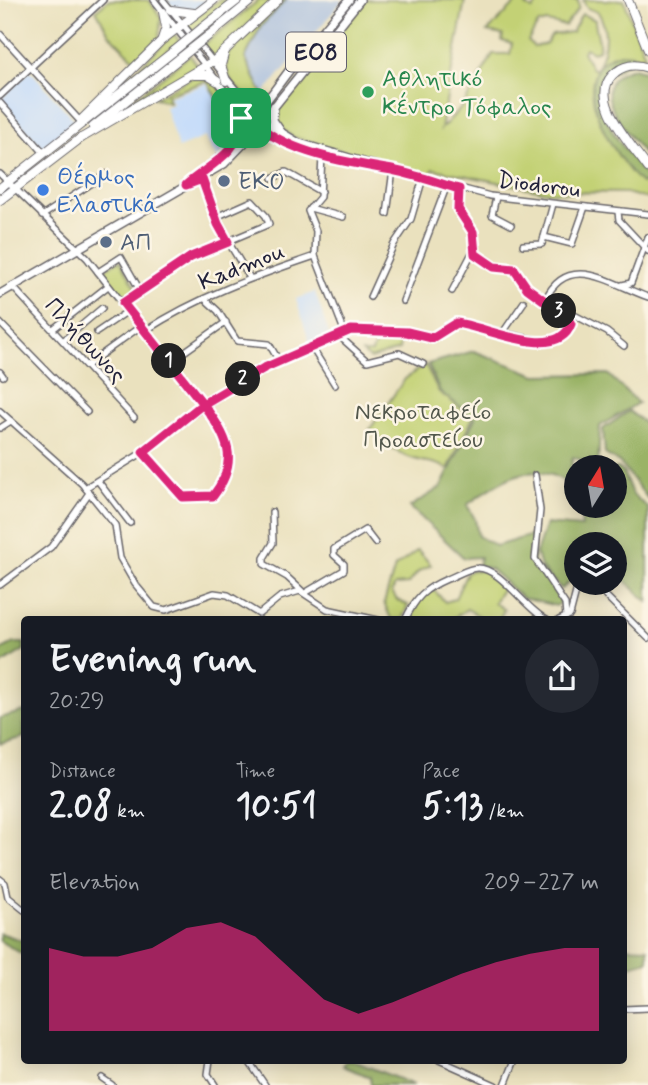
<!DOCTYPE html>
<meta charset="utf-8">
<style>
:root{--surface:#171b24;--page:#242831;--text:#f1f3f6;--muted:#9ea1a6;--accent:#db2777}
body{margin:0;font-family:Mynerve,sans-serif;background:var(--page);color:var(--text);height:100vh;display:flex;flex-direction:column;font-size:26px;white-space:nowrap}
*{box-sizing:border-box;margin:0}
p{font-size:23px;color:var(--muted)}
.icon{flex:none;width:38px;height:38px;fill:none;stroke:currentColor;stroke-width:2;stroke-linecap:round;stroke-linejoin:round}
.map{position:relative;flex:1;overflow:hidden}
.side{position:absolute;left:21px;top:616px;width:606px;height:448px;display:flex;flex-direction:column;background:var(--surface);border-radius:7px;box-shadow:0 4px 18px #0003}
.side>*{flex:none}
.needle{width:46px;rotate:11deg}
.buttons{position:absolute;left:564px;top:455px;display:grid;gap:14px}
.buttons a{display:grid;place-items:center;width:63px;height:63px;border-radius:50%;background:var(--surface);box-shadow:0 4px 18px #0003;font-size:35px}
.pin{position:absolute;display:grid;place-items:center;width:60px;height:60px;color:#fff;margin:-30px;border-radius:14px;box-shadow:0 4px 10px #0006}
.km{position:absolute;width:35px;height:35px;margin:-18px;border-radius:50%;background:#222;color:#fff;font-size:19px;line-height:35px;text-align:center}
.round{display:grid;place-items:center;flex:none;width:74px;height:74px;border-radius:37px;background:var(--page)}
.summary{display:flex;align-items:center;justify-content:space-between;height:119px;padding:0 28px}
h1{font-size:38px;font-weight:800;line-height:52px}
.figures{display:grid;grid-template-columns:repeat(3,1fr);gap:10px;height:119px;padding:7px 28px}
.figures div{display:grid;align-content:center}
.figures b{font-size:35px;font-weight:800}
.figures small{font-size:19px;font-weight:400}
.figures p{font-size:19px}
.chart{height:196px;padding:14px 28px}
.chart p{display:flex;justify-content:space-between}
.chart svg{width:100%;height:126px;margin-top:7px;fill:var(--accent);opacity:.7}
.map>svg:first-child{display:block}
</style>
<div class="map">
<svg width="648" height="1085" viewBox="0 0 648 1085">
<rect width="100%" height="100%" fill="#fcf5e5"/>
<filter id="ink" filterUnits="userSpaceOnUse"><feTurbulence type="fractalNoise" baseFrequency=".0143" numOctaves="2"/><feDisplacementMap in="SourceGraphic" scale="14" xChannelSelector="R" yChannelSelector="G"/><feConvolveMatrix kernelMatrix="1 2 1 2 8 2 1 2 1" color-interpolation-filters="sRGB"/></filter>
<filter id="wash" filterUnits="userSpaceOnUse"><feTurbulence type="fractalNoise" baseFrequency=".00686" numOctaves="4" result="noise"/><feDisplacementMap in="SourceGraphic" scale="28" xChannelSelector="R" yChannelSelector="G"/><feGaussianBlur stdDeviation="1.57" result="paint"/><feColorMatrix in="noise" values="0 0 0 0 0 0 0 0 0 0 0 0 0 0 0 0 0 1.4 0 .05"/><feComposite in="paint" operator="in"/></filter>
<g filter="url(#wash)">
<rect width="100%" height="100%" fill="#eae1be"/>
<!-- built -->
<g fill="#c7ddf9">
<path d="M166,0H210L194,10L174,7Z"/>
<path d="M30,70L75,121L43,149L0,100Z"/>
<path d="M206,84L237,128L229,147L217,158L205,137L178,148L165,107L173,104L169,97Z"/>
<path d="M315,292L329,334L310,344L296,299Z"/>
</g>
<!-- industrial -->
<path fill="#b5c6de" d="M286,0H343L263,94L245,58L261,26Z"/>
<!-- green -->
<g fill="#c3d174" stroke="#727a58" stroke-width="2">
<path d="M108,0H149L161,18L159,38L135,60L109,34L96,10Z"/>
<path d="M219,0H231L191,32L185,24Z"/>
<path d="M259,0H273L213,59L202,46Z"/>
<path d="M282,0H286L261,26L245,58L263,94L254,98C235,92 223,75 227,55Z"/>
<path d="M366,0H465L441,129L463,106L493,54H510L512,44L502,41L503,35L487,32L519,0H533L526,6L533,10L539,0H578L579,8L565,26L547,22L538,24L528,41L534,47L546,44L552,35L572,32L582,14L595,20C595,31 601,40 599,50L593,52L585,48L583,52L592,69H596C606,50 609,30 598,12L587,8L583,0H624L645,56L612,55C569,93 613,149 641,182H648V199L626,193L547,192L433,169L431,175L293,137L276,124L277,110L340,28Z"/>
<path d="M174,34L180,41L109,97L172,35Z"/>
<path d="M190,55L199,67L122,110L123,108Z"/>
<path d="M204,77C222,87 238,107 237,128L224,113L207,81L167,95L169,102L155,98L191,78Z"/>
<path d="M120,260L138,291L124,299L102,271Z"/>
<path d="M401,334L399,350L370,359L363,353H372L378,336Z"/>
<path d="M425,364L439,392L473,417L448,469C438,463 432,463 422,461C401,457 384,444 370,429L405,379Z"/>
<path d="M418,550L431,565L418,572L408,584L395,585L392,592L397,600L408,605L402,619H391L384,603L395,567Z"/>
<path d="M472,570L485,571L503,588L494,602L504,610L499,619H484L467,609L452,619L409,620L412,606L432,588L445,602L455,599L467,573Z"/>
</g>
<!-- forest -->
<g fill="#9ab366" stroke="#5e6a50" stroke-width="2">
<path d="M620,53L632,54L634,58L606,77C587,109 627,153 648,178V182L641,183C614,158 559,70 620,53Z"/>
<path d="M633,68L648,72V159C630,135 578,83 633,68Z"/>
<path d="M474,351L536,375L608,374L638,403L600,426L598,466L573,457L568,484C532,457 497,482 467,505L475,519L478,536L496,546L532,535L534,563L552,583L562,602L556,606L522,598L491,569L478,565L480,557L464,558L410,507L441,487L475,418L440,392L428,364Z"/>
<path d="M629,411L648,426V499L620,463L605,454L603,429Z"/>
<path d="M617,468L623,472L632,494L648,508V602L617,573L614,544H576V575L562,589L542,569L536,553L546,524L582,527L580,506H614V469Z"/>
<path d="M14,643H24V650L0,665V650Z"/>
<path d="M24,711V737L0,744V718Z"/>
<path d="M0,933L24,941V955L0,941Z"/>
<path d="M623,947L648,948V961L623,968Z"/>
<path d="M346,1061H354L414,1085H371L370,1077L343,1066Z"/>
</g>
</g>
<g filter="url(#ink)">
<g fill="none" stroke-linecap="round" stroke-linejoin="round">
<!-- minor casing -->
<g stroke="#686569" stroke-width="8">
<g id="minor">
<path d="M154,0L243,114L279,140L318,156L386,168L490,196L648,214"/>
<path d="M163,0L259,118L299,142L380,166"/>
<path d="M0,34L80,121"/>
<path d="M0,96L103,0"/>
<path d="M0,103L44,153"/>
<path d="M322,156L320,197L308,211L316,231L315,256L345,333"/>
<path d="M0,174L87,258L219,426L227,442L229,464L222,483L213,496L185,498L143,452"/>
<path d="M273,178L286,172L321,192"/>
<path d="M202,179L221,230L250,278"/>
<path d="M459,189L458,209L473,232L475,253L494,267L514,269L527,288L546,301"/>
<path d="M496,197L492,215L511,225"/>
<path d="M310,208L343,217"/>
<path d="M618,212L619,220L648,251"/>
<path d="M387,214L393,170"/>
<path d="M42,216L106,174"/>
<path d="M544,237L572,244L585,207"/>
<path d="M523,245L542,244L553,204"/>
<path d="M98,272L121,257L141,292"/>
<path d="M622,285L631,283L648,237"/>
<path d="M12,286L134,418"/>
<path d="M452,291L473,251"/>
<path d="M370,297L394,244L411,219L423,178"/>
<path d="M205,299L218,311L237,341L269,344L279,361"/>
<path d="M403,301L447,185"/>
<path d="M123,303L191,257L269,224L266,216L252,201L216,217"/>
<path d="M555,305L607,332L624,346"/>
<path d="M0,323L87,412"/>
<path d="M53,329L108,286"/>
<path d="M145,331C197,297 256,276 315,256"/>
<path d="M97,332L128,311"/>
<path d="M502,334L524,302"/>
<path d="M338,335L367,361L399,353L423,364"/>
<path d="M64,340L102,308"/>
<path d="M311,346L335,385"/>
<path d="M170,362L226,322"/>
<path d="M87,365L141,326"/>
<path d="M0,372L3,376"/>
<path d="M0,411L82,484L115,525L120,558L135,584L154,607L166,610L214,593L228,595L259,614L280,597L300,591L327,609L378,620"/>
<path d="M0,428L11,421"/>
<path d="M535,475L540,510L535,559L565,604L566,617"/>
<path d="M98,481L130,523"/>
<path d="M85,488L137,456L235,383L311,346L353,330L407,332L431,338L449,325L459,323L548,343L562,337L571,324L545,300C568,251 611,284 648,297"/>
<path d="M272,512L273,543L264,558V564L287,577L302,591"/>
<path d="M0,585L51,547L89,493"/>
<path d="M305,593L344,570V564L334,555V549L365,530L375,543"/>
<path d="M405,620C416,597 424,589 447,579C456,576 468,568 477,568C500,567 525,609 547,620"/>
<path d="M559,620L570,615L577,588L592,586L601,591L648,638"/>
<path d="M0,879L5,883L8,897L24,910"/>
<path d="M623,1009L648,1008"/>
<path d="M210,1060L208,1074L215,1085"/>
<path d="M248,1060L265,1085"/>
<path d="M439,1060L495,1085"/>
<path d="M102,1078L112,1085"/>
<path d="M505,1085L515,1060"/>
</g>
</g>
<!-- major casing -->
<g stroke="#686569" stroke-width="10">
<g id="major">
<path d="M238,95L253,101L267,96"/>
<path d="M236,105L241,118L239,134"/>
<path d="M274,106L273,120L282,133"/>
<path d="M195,178L232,147L291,68L349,0"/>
<path d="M0,294L224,164L249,138L360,0"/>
</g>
</g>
<!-- highway casing -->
<g stroke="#686569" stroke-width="10">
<g id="highway">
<path d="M628,0L648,50"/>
<path d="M171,10L194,13"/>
<path d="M202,28L238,0"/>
<path d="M208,36L252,0"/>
<path d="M162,39L166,27L163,12"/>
<path d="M225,51L221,65L226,81"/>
<path d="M648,68C637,64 626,64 616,72C584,96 633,146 648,168"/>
<path d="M194,75H207L217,81"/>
<path d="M82,119L162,40L214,0"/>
<path d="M93,127L180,58"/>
<path d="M78,140L215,60L278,0"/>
<path d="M0,188L174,51"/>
<path d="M0,200L81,138"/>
</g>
</g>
<!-- minor -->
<use href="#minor" stroke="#fff" stroke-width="5"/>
<!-- major -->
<use href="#major" stroke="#fff" stroke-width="7"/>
<!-- highway -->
<use href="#highway" stroke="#fff" stroke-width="8"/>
<!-- highway-bridge casing -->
<g stroke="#686569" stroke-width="10" stroke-linecap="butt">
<g id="highway-bridge">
<path d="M174,51L202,28"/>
<path d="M180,58L208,36"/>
</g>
</g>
<!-- highway-bridge -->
<use href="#highway-bridge" stroke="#fff" stroke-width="8"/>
</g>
</g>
<g fill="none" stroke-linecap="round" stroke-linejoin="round" filter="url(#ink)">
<!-- route casing -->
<g stroke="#fff" stroke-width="14">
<path id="route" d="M241,118C243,152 207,166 186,185L202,179L218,224L228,242L191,257L123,303L203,404L143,452L183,497L213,496C241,460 227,437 203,404L264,368L351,330L407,332L432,338L456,323C485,326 557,363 571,324L567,317L527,288L514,269L494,267L475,254L473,232L458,209L459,189C435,182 411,173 386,169C330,159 275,151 236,105L241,118"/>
</g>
<!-- route -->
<use href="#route" stroke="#db2777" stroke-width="9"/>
</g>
<!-- markers -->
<circle fill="#2e9e5b" stroke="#fcf5e5" stroke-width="2.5" cx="368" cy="92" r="7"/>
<g fill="#5c6f8a" stroke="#fcf5e5" stroke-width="2.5">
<circle cx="224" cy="181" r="7"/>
<circle cx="106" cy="242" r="7"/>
</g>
<circle fill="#3f7fe0" stroke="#fcf5e5" stroke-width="2.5" cx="43" cy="190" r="7"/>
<g text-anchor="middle" stroke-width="5" stroke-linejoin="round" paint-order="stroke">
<!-- shield labels -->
<rect fill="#fcf5e5" stroke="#63616e" stroke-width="2" x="286" y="32.5" width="60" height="39" rx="5"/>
<g font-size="23" font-weight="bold" fill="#22223b">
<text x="316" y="60">ΕΟ8</text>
</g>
<!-- leisure labels -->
<g font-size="24" fill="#27864d" stroke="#fcf5e5" text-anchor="start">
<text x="382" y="86">Αθλητικό<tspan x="382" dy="28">Κέντρο Τόφαλος</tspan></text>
</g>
<!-- shop labels -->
<g font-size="24" fill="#366cbe" stroke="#fcf5e5" text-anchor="start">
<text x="57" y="184">Θέρμος<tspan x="57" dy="28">Ελαστικά</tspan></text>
</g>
<!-- service labels -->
<g font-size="24" fill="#4e5e75" stroke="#fcf5e5" text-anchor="start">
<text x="238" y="189">EKO</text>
<text x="120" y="250">ΑΠ</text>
</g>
<!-- street labels -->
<g font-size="24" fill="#22223b" stroke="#fcf5e5">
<text transform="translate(539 184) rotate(7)" y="8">Diodorou</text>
<text transform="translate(241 266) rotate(-22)" y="8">Kadmou</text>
<text transform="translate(86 340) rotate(47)" y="8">Πλήθωνος</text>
</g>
<!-- park labels -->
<g font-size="24" fill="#52574c" stroke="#fcf5e5">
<text x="423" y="419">Νεκροταφείο<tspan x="423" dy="28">Προαστείου</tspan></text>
</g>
</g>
</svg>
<div class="buttons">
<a><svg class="needle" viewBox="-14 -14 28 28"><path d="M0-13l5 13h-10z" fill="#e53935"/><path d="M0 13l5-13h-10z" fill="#9ea1a6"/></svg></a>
<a><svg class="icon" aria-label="layers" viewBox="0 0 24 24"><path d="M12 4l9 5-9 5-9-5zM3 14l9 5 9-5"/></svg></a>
</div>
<div class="pin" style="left:241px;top:118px;background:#1e9e55"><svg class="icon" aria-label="arrive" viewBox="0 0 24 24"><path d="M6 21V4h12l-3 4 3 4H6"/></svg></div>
<b class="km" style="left:169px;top:361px">1</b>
<b class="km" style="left:243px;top:379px">2</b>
<b class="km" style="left:559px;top:311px">3</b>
<section class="side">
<div class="summary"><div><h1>Evening run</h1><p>20:29</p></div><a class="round"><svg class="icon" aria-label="share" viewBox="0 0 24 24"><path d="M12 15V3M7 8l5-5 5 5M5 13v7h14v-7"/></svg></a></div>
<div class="figures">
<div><p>Distance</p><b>2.08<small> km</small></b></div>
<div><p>Time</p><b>10:51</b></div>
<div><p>Pace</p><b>5:13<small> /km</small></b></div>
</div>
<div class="chart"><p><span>Elevation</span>209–227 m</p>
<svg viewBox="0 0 160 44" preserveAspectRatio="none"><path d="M0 44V15L10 18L20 18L30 15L40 8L50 6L60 11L70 22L80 33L90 38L100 34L110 29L120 24L130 20L140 17L150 15L160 15V44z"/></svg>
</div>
</section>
</div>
